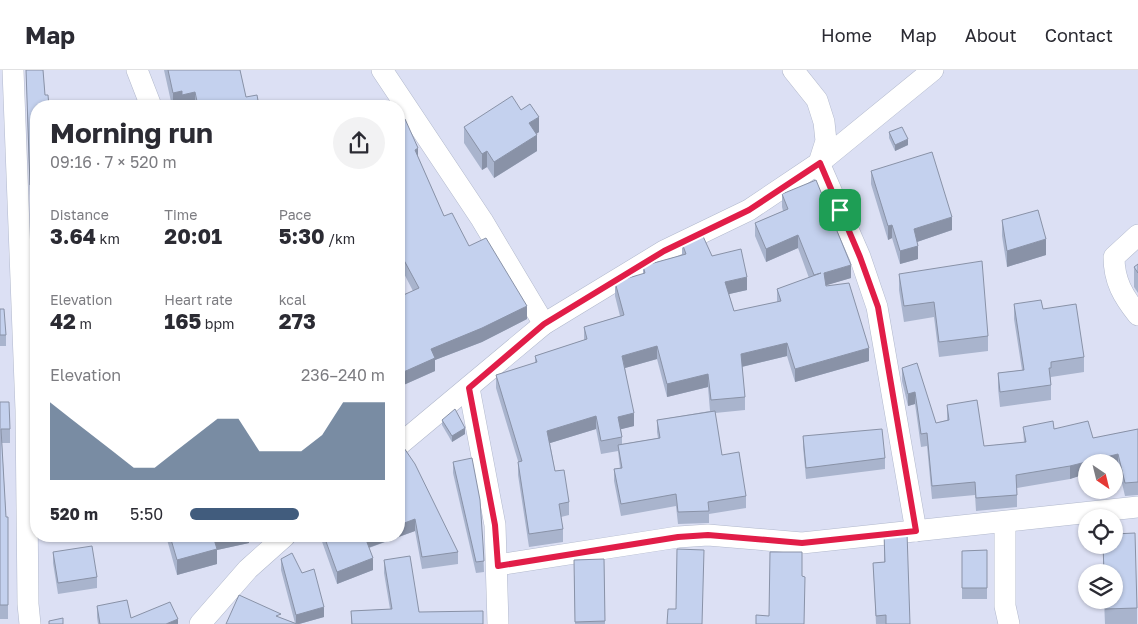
<!DOCTYPE html>
<meta charset="utf-8">
<style>
:root{--surface:#fff;--page:#f2f2f3;--text:#2b2b33;--muted:#7c7c81;--line:#e1e1e2;--accent:#415c7d}
body{margin:0;font-family:"Golos Text",sans-serif;background:var(--page);color:var(--text);height:100vh;display:flex;flex-direction:column;font-size:19px;white-space:nowrap}
*{box-sizing:border-box;margin:0}
p{font-size:16px;color:var(--muted)}
.icon{flex:none;width:28px;height:28px;fill:none;stroke:currentColor;stroke-width:2;stroke-linecap:round;stroke-linejoin:round}
.map{position:relative;flex:1;overflow:hidden}
.panel{position:absolute;left:30px;top:30px;width:375px;height:442px;display:flex;flex-direction:column;background:var(--surface);border-radius:20px;box-shadow:0 1px 4px #0004}
.panel>*{flex:none}
.needle{width:32px;rotate:145deg}
.controls{position:absolute;left:1078px;top:384px;display:grid;gap:10px}
.controls a{display:grid;place-items:center;width:45px;height:45px;border-radius:50%;background:var(--surface);box-shadow:0 1px 4px #0004;font-size:25px}
.pin{position:absolute;display:grid;place-items:center;width:42px;height:42px;color:#fff;margin:-21px;border-radius:10px;box-shadow:0 2px 8px #0006}
.round{display:grid;place-items:center;flex:none;width:52px;height:52px;border-radius:26px;background:var(--page)}
.overview{display:flex;align-items:center;justify-content:space-between;height:85px;padding:0 20px}
h1{font-size:28px;font-weight:700;line-height:38px}
.figures{display:grid;grid-template-columns:repeat(3,1fr);gap:8px;height:85px;padding:5px 20px}
.figures div{display:grid;align-content:center}
.figures b{font-size:21px;font-weight:700}
.figures small{font-size:14px;font-weight:400}
.figures p{font-size:14px}
.chart{height:140px;padding:10px 20px}
.chart p{display:flex;justify-content:space-between}
.chart svg{width:100%;height:90px;margin-top:5px;fill:var(--accent);opacity:.7}
ul{padding:0 20px;list-style:none;font-size:16px}
li{display:grid;grid-template-columns:80px 60px 1fr;align-items:center;height:38px}
li i{height:12px;border-radius:6px;background:var(--accent)}
header{display:flex;align-items:center;gap:30px;box-sizing:border-box;height:70px;padding:0 25px;background:var(--surface);border-bottom:1px solid var(--line)}
header strong{font-size:24px}
nav{display:flex;gap:28px;margin-inline-start:auto;font-size:18px}
.map>svg:first-child{display:block}
</style>
<header>
<strong>Map</strong>
<nav><a>Home</a><a>Map</a><a>About</a><a>Contact</a></nav>
</header>
<div class="map">
<svg width="1138" height="554" viewBox="0 0 1138 554">
<rect width="100%" height="100%" fill="#eaecfb"/>
<!-- residential -->
<path fill="#dce0f4" fill-rule="evenodd" d="M0,0H1138V554H0ZM36,36H399V466H36ZM1086,392H1114V420H1086ZM1086,448H1114V475H1086ZM1086,502H1114V530H1086Z"/>
<g fill="none" stroke-linecap="round" stroke-linejoin="round">
<!-- street casing -->
<g stroke="#b1b8cc" stroke-width="22">
<g id="street">
<path d="M13,0L26,340L28,534L30,554"/>
<path d="M137,0L151,36"/>
<path d="M382,0L482,150L544,254"/>
<path d="M793,0L817,30L824,52L826,71L819,93L860,187L877,237L916,461"/>
<path d="M1138,165L1114,187C1114,211 1123,226 1138,245"/>
<path d="M469,318L495,455L498,554"/>
<path d="M399,375L544,254L664,181L749,140L819,93L933,0"/>
<path d="M1005,453V536L1009,554"/>
<path d="M498,495L678,467L708,465L802,473L1138,437"/>
<path d="M200,554L248,499L285,466"/>
</g>
</g>
<!-- street -->
<use href="#street" stroke="#fff" stroke-width="21"/>
</g>
<!-- wall -->
<g fill="#a9b4cd" fill-rule="evenodd">
<path d="M26,0H43L45,25L36,36V126H30Z"/>
<path d="M164,0H240L246,27L259,36H172Z"/>
<path d="M521,40L539,62L536,64L537,81L494,108L487,97L482,100L464,73V57Z"/>
<path d="M399,52L418,87L444,146L527,249L482,272L435,290V301L399,317L400,333L399,334V227L413,221L399,194Z"/>
<path d="M889,62L908,75L895,81L889,68Z"/>
<path d="M871,101L952,160L917,172L918,189L900,194L892,168L888,170L871,114Z"/>
<path d="M782,124L851,208L826,215L869,291L795,312L787,286L742,297L745,327V340L715,343L722,385L746,426V438L709,444V453L678,454L676,436L621,446L614,411V399L620,398L618,381L601,384L596,359L550,373L555,401L569,432V445L561,447L563,459V472L529,477L518,405V391L496,318V305L535,293V286L584,270V257L620,246L615,226V212L643,204V196L682,185V173L712,186L747,220L729,224L734,241L777,232V219L809,208L798,178L766,192L755,166V153L783,141L782,137ZM657,289L667,327L708,317L710,341L657,350V362L658,368L622,374V367L621,359L634,356L625,298Z"/>
<path d="M1002,150L1046,185L1007,197L1002,166Z"/>
<path d="M1138,194V223L1134,217V197Z"/>
<path d="M899,204L988,266V281L939,287L934,247L904,252L899,220Z"/>
<path d="M1014,234L1043,239L1084,287V302L1051,307V330L1000,337L998,318V303L1022,300L1014,249Z"/>
<path d="M0,239L6,265V276H0Z"/>
<path d="M902,298L936,353L947,350V335L984,376L1024,372L1023,357L1054,359L1093,368L1138,359V425L1125,426L1118,396L1114,397V392L1070,409L1017,418V437L976,441L975,425L932,429L927,376L921,377L915,334L908,336L902,311Z"/>
<path d="M0,332L10,359V373H2L6,447H8V549H0Z"/>
<path d="M442,350L465,364L452,372L442,355Z"/>
<path d="M803,366L885,388V399L806,409L803,377Z"/>
<path d="M399,377L458,482V494L422,499L415,461L369,478L373,500L337,514L320,466H399Z"/>
<path d="M453,392L483,474L484,502L476,503L453,403Z"/>
<path d="M884,464L910,554H876L873,493L884,492Z"/>
<path d="M124,466H135L124,468Z"/>
<path d="M166,466H249V473L217,480V494L177,505Z"/>
<path d="M1103,475L1137,538V554H1105L1104,530H1114V502H1103Z"/>
<path d="M987,480V529H962V481Z"/>
<path d="M53,482L97,507V518L58,524L53,493Z"/>
<path d="M281,489L324,547L299,554H226L281,548L295,553L281,500Z"/>
<path d="M604,489L605,554H575L574,506Z"/>
<path d="M384,490L419,542L483,554H351V541L390,539L384,503Z"/>
<path d="M97,536L131,548L178,554H98L97,547Z"/>
</g>
<!-- shaded-wall -->
<g fill="#8992a7">
<path d="M182,21V36H173V23Z"/>
<path d="M195,22V36H182V25Z"/>
<path d="M539,47V62L529,69V53Z"/>
<path d="M537,65V81L494,108V92Z"/>
<path d="M908,69V75L895,81V75Z"/>
<path d="M418,78V92L415,80Z"/>
<path d="M487,81V97L482,100V84Z"/>
<path d="M952,147V160L914,173V159Z"/>
<path d="M892,155V168L888,170V156Z"/>
<path d="M798,165V178L766,192V179Z"/>
<path d="M1046,169V185L1007,197V181Z"/>
<path d="M918,176V189L900,194V181Z"/>
<path d="M851,195V208L824,216V203Z"/>
<path d="M747,207V220L725,225V212Z"/>
<path d="M527,236V249L482,272L435,290V301L399,317V304L431,279Z"/>
<path d="M787,273V286L741,297V284Z"/>
<path d="M657,276V289L625,298L622,286Z"/>
<path d="M869,278V291L795,312V299Z"/>
<path d="M708,304V317L667,327V314Z"/>
<path d="M400,320V333L399,334V321Z"/>
<path d="M915,322V334L908,336V324Z"/>
<path d="M634,343V356L618,360V347Z"/>
<path d="M596,346V359L547,374V361Z"/>
<path d="M465,358V364L452,372V366Z"/>
<path d="M1118,384V396L1114,397V392H1086V404L1070,409V396Z"/>
<path d="M415,449V461L365,479V467L367,466H399V455Z"/>
<path d="M213,466H249V473L217,480V494L177,505V490Z"/>
<path d="M373,488V500L337,514V502Z"/>
<path d="M324,537V547L299,554H296V545Z"/>
<path d="M178,549V554H166Z"/>
</g>
<!-- building -->
<g fill="#c4d1ee" stroke="#8992a7">
<path d="M26,0H43L45,25H48L49,36H36V115H30Z"/>
<path d="M168,0H240L246,27L257,25L259,36H198L195,22L182,25V21L173,23Z"/>
<path d="M512,26L521,40L530,34L539,47L529,53L537,65L494,92L487,81L482,84L464,57Z"/>
<path d="M134,34V36H124Z"/>
<path d="M405,49L418,78L415,80L444,146L452,143L469,176L486,168L527,236L482,258L431,279L435,288L399,304V227L419,218L399,181V52Z"/>
<path d="M902,57L908,69L895,75L889,62Z"/>
<path d="M932,82L952,147L914,159L918,176L900,181L892,155L888,156L871,101Z"/>
<path d="M816,110L851,195L824,203L826,216L849,213L869,278L795,299L787,273L741,284L745,327L711,330L708,304L667,314L657,276L622,286L634,343L618,347L622,367L601,371L596,346L547,361L555,401L564,400L569,432L559,434L563,459L529,464L518,392L522,391L496,305L537,292L535,286L587,269L584,257L624,245L615,212L645,203L643,196L686,184L682,173L702,164L712,186L741,179L747,207L725,212L734,241L781,231L777,219L821,203L814,205L798,165L766,179L755,153L788,139L782,124Z"/>
<path d="M1038,140L1046,169L1007,181L1002,150Z"/>
<path d="M982,191L988,266L939,272L934,232L904,236L899,204Z"/>
<path d="M1138,194V203L1134,197Z"/>
<path d="M1041,230L1043,239L1076,234L1084,287L1051,292V298H1049L1051,315L1000,322L998,303L1024,300L1014,234Z"/>
<path d="M0,239H4L6,265H0Z"/>
<path d="M917,293L936,353L949,350L947,335L977,330L984,376L1026,372L1023,357L1053,351L1054,359L1088,351L1093,368L1138,359V412L1125,413L1118,384L1070,396L1016,405L1017,425L976,428L975,412L932,416L927,363L921,364L915,322L908,324L902,298Z"/>
<path d="M0,332H9L10,359H1L6,447H8V535H0Z"/>
<path d="M455,339L465,358L452,366L442,350Z"/>
<path d="M715,341L722,385L739,382L746,426L708,432L709,441L678,442L676,424L621,434L614,399L622,398L618,375L660,368L657,350Z"/>
<path d="M882,359L885,388L806,398L803,366Z"/>
<path d="M402,375L415,394L458,482L422,487L415,449L399,455V377Z"/>
<path d="M472,388L480,430L483,474L484,491L476,492L453,392Z"/>
<path d="M907,462L910,554H886V545L876,546L873,493L885,492L884,464Z"/>
<path d="M1135,463L1137,538L1105,539V530H1114V502H1104L1103,475H1114V464Z"/>
<path d="M170,466H213L217,479L177,490Z"/>
<path d="M324,466H367L365,467L373,488L337,502Z"/>
<path d="M92,476L97,507L58,513L53,482Z"/>
<path d="M677,479L704,480L702,554H667L668,539H676Z"/>
<path d="M987,480V518H962V481Z"/>
<path d="M770,482H802V506L805,507L804,554H756V545L769,546Z"/>
<path d="M292,483L302,503L314,499L324,537L296,545L281,489Z"/>
<path d="M410,486L419,542L483,541V554H352L351,541L392,539L384,490Z"/>
<path d="M604,489L605,551L575,552L574,490Z"/>
<path d="M239,525L281,544L276,546L297,554H226Z"/>
<path d="M127,530L131,548L170,532L178,549L166,554H100L97,536Z"/>
<path d="M63,548V554H49V551Z"/>
</g>
<g fill="none" stroke-linecap="round" stroke-linejoin="round">
<!-- route casing -->
<g stroke="#fff" stroke-width="10">
<path id="route" d="M820,93L860,187L878,237L916,461L802,473L708,465L678,467L498,496L495,455L469,318L544,254L664,181L749,140Z"/>
</g>
<!-- route -->
<use href="#route" stroke="#e11d48" stroke-width="6"/>
</g>
</svg>
<div class="controls">
<a><svg class="needle" viewBox="-14 -14 28 28"><path d="M0-13l5 13h-10z" fill="#e53935"/><path d="M0 13l5-13h-10z" fill="#7c7c81"/></svg></a>
<a><svg class="icon" aria-label="locate" viewBox="0 0 24 24"><circle cx="12" cy="12" r="6"/><path d="M12 2v4M12 18v4M2 12h4M18 12h4"/></svg></a>
<a><svg class="icon" aria-label="layers" viewBox="0 0 24 24"><path d="M12 4l9 5-9 5-9-5zM3 14l9 5 9-5"/></svg></a>
</div>
<div class="pin" style="left:840px;top:140px;background:#1e9e55"><svg class="icon" aria-label="arrive" viewBox="0 0 24 24"><path d="M6 21V4h12l-3 4 3 4H6"/></svg></div>
<section class="panel">
<div class="overview"><div><h1>Morning run</h1><p>09:16 · 7 × 520 m</p></div><a class="round"><svg class="icon" aria-label="share" viewBox="0 0 24 24"><path d="M12 15V3M7 8l5-5 5 5M5 13v7h14v-7"/></svg></a></div>
<div class="figures">
<div><p>Distance</p><b>3.64<small> km</small></b></div>
<div><p>Time</p><b>20:01</b></div>
<div><p>Pace</p><b>5:30<small> /km</small></b></div>
</div>
<div class="figures">
<div><p>Elevation</p><b>42<small> m</small></b></div>
<div><p>Heart rate</p><b>165<small> bpm</small></b></div>
<div><p>kcal</p><b>273</b></div>
</div>
<div class="chart"><p><span>Elevation</span>236–240 m</p>
<svg viewBox="0 0 160 44" preserveAspectRatio="none"><path d="M0 44V6L10 14L20 22L30 30L40 38L50 38L60 30L70 22L80 14L90 14L100 30L110 30L120 30L130 22L140 6L150 6L160 6V44z"/></svg>
</div>
<ul>
<li><b>520 m</b>5:50<i style="width:56%"></i></li>
</ul>
</section>
</div>
